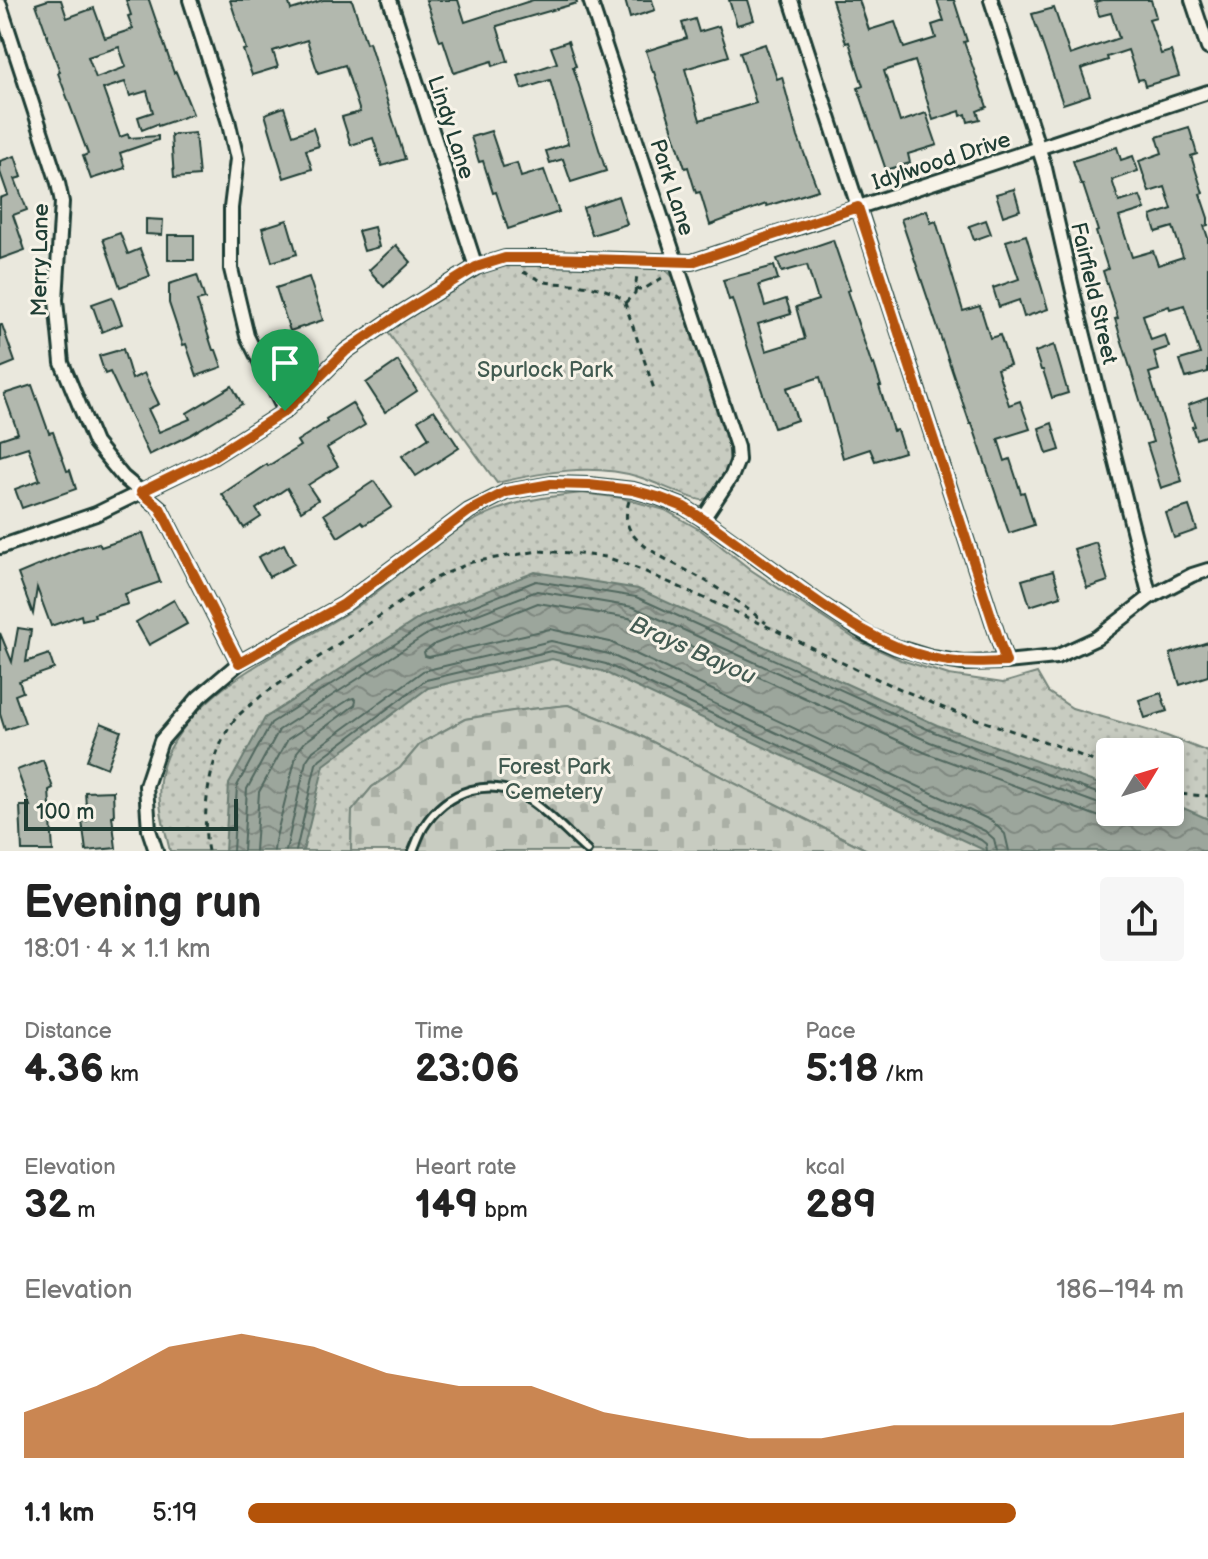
<!DOCTYPE html>
<meta charset="utf-8">
<style>
:root{--surface:#fff;--page:#f6f6f6;--text:#222;--muted:#767676;--accent:#b45309}
body{margin:0;font-family:"Balsamiq Sans",sans-serif;background:var(--page);color:var(--text);height:100vh;display:flex;flex-direction:column;font-size:30px;white-space:nowrap}
*{box-sizing:border-box;margin:0}
p{font-size:26px;color:var(--muted)}
.icon{flex:none;width:44px;height:44px;fill:none;stroke:currentColor;stroke-width:2;stroke-linecap:round;stroke-linejoin:round}
.map{position:relative;height:851px;overflow:hidden}
.drawer{display:flex;flex-direction:column;background:var(--surface);flex:1}
.drawer>*{flex:none}
.needle{width:52px;rotate:52deg}
.fabs{position:absolute;left:1096px;top:738px;display:grid;gap:16px}
.fabs a{display:grid;place-items:center;width:88px;height:88px;border-radius:8px;background:var(--surface);box-shadow:0 4px 12px #0003;font-size:40px}
.scale{position:absolute;left:24px;bottom:20px;width:214px;box-sizing:border-box;padding-left:8px;border:4px solid #1f3d34;border-top:0;font-size:22px;line-height:28px;white-space:nowrap;color:#1f3d34;-webkit-text-stroke:6px #f7f3e8;paint-order:stroke}
.pin{position:absolute;display:grid;place-items:center;width:68px;height:68px;color:#fff;margin:-82px -34px;border-radius:50% 50% 50% 0;rotate:-45deg;box-shadow:0 0 8px #0007}
.pin .icon{rotate:45deg}
.round{display:grid;place-items:center;flex:none;width:84px;height:84px;border-radius:8px;background:var(--page)}
.overview{display:flex;align-items:center;justify-content:space-between;height:136px;padding:0 24px}
h1{font-size:44px;font-weight:600;line-height:60px}
.metrics{display:grid;grid-template-columns:repeat(3,1fr);gap:12px;height:136px;padding:8px 24px}
.metrics div{display:grid;align-content:center}
.metrics b{font-size:40px;font-weight:600}
.metrics small{font-size:22px;font-weight:400}
.metrics p{font-size:22px}
.chart{height:224px;padding:16px 24px}
.chart p{display:flex;justify-content:space-between}
.chart svg{width:100%;height:144px;margin-top:8px;fill:var(--accent);opacity:.7}
ul{padding:0 24px;list-style:none;font-size:26px}
li{display:grid;grid-template-columns:128px 96px 1fr;align-items:center;height:60px}
li i{height:20px;border-radius:10px;background:var(--accent)}
.map>svg:first-child{display:block}
</style>
<div class="map">
<svg width="1208" height="851" viewBox="0 0 1208 851">
<defs>
<pattern id="green-dots" width="8" height="8" patternUnits="userSpaceOnUse" patternTransform="scale(2)"><rect width="8" height="8" fill="#c8ccc1"/><path d="M2 2h.1M6 6h.1" fill="none" stroke="#abb0a6" stroke-width="1.8" stroke-linecap="round"/></pattern>
<pattern id="cemetery-stones" width="16" height="16" patternUnits="userSpaceOnUse" patternTransform="scale(2)"><rect width="16" height="16" fill="#c8ccc1"/><path d="M2 7V4a2 2 0 0 1 4 0v3zM10 15v-3a2 2 0 0 1 4 0v3z" fill="#abb0a6"/></pattern>
<pattern id="water-waves" width="16" height="10" patternUnits="userSpaceOnUse" patternTransform="scale(2)"><rect width="16" height="10" fill="#9ca69c"/><path d="M0 5q4-4 8 0t8 0" fill="none" stroke="#7f8880"/></pattern>
</defs>
<rect width="100%" height="100%" fill="#eae8dd"/>
<filter id="ink" filterUnits="userSpaceOnUse"><feTurbulence type="fractalNoise" baseFrequency=".0125" numOctaves="2"/><feDisplacementMap in="SourceGraphic" scale="16" xChannelSelector="R" yChannelSelector="G"/><feConvolveMatrix kernelMatrix="1 2 1 2 8 2 1 2 1" color-interpolation-filters="sRGB"/></filter>
<g filter="url(#ink)">
<!-- green -->
<g fill="url(#green-dots)" stroke="#74847a" stroke-width="2" fill-rule="evenodd">
<path d="M519,263L640,267L666,270L673,277L728,441C728,447 730,454 729,460C729,471 714,497 703,500C697,502 650,480 639,477C593,463 543,472 497,483L387,331L494,266Z"/>
<path d="M582,493L622,498L665,510L702,531L751,570L857,640L901,660L949,675L1003,683L1037,673L1048,692L1072,708L1167,736L1208,752V851H869L625,728L568,705L513,711L465,719L421,743L400,768L372,787L352,811L351,851H170C160,809 150,780 175,740C218,673 296,648 359,605C397,579 430,544 471,522C506,502 542,497 582,493ZM1110,752H1170V812H1110Z"/>
</g>
<!-- cemetery -->
<path fill="url(#cemetery-stones)" stroke="#74847a" stroke-width="2" d="M568,705L625,728L869,851H351L352,811L372,787L400,768L421,743L465,719L513,711Z"/>
<!-- water -->
<path fill="url(#water-waves)" stroke="#6a7c72" stroke-width="2" d="M535,572L638,589L937,725L1110,788V812H1170V802L1208,819V851H986L602,671L552,659L428,688L324,765L303,851H225L229,784L265,718L421,617Z"/>
<g fill="none" stroke-linecap="round" stroke-linejoin="round">
<!-- shore -->
<g stroke="#51675e" stroke-width="2">
<path d="M233,851L237,786L271,723L425,625L536,581L636,597L934,732L1102,795L1110,796"/>
<path d="M243,851L247,789L279,730L429,633L537,591L633,607L930,742L1099,804L1110,806"/>
<path d="M255,851L259,792L288,739L350,699L354,698L356,701L355,705L305,742L297,752L275,841L274,851"/>
<path d="M286,851L306,761L313,751L423,671L551,641L609,654L985,831L994,839L997,851"/>
<path d="M296,851L316,764L320,759L426,680L551,651L606,664L981,840L986,844L987,851"/>
<path d="M1009,851L1005,834L992,821L610,642L550,629L429,657L425,656L424,652L435,644L538,603L629,618L926,753L1097,816L1112,818L1126,812"/>
</g>
</g>
<!-- building -->
<g fill="#b2b8ae" stroke="#1f3d34" stroke-width="2" fill-rule="evenodd">
<path d="M48,0H61L67,18L94,8L105,38L133,29L128,16L131,15L126,0H149L174,73L176,72L193,114L158,126L157,124L142,130L138,117L153,112L147,91L130,96L125,82L103,89L120,137L128,134L129,138L158,136V140L120,153L125,168L91,179L83,156L88,154L58,73L60,72L36,4ZM119,47L126,67L96,78L88,57Z"/>
<path d="M230,0H288L291,10L323,0H352L366,43L369,42L405,159L382,166L373,138L351,145L342,117L360,112L345,65L318,73L307,40L273,51L278,67L252,75L243,50L246,49Z"/>
<path d="M426,0H458L465,22L533,0H576L577,3L497,26L508,61L493,66L492,61L454,73L443,40L440,41Z"/>
<path d="M625,0H652L655,10L630,18Z"/>
<path d="M729,0H748L754,20L737,25Z"/>
<path d="M832,0H859L869,30L895,22L904,48L936,38L932,25L944,21L937,0H954L967,41L964,42L987,107L977,111L980,119L968,122L966,114L961,116L960,111L933,120L915,61L884,71L900,122L926,113L937,145L908,154L910,163L886,170L858,88L863,86L849,42L846,43Z"/>
<path d="M1102,0H1151L1156,17L1149,19L1161,54L1171,51L1179,76L1145,86L1143,79L1138,80L1128,50L1107,57L1108,60L1081,69L1090,95L1063,104L1032,14L1054,8L1070,55L1119,38L1111,13L1099,16L1095,2Z"/>
<path d="M695,19L699,32L719,26L729,56L685,69L700,120L756,103L740,52L765,44L777,79L782,77L798,137L818,190L767,206L766,204L710,225L700,192L696,193L688,167L685,168L654,72H653L646,51L687,38L682,23Z"/>
<path d="M568,41L576,66L573,67L606,171L571,182L563,159L550,163L546,151L568,144L550,80L522,89L518,76L557,63L551,47Z"/>
<path d="M284,107L293,135L313,128L319,146L306,150L312,169L284,178L265,114Z"/>
<path d="M1189,127L1197,154L1191,156L1203,193L1200,194L1208,218V225L1204,226L1208,238V372L1186,378L1180,360L1200,354L1184,305L1170,309L1169,306L1143,315L1151,340L1165,335L1169,347L1154,352L1159,370L1149,373L1182,481L1161,488L1147,444L1153,442L1115,319L1118,318L1103,271L1108,269L1096,232L1098,231L1083,185H1081L1073,161L1117,147L1121,160L1133,156L1138,171L1112,180L1119,202L1140,196L1145,209L1119,217L1132,257L1153,251L1158,265L1183,257L1173,227L1156,232L1151,216L1172,209L1165,187L1149,192L1139,161L1162,153L1157,137Z"/>
<path d="M491,131L503,167L517,163L521,177L544,170L559,212L508,229L496,192L493,193L483,161L479,162L471,137Z"/>
<path d="M195,133L199,176L174,178L171,135Z"/>
<path d="M15,156L22,177L15,179L27,210L13,215L25,250L0,259V198L8,195L0,172V161Z"/>
<path d="M1014,189L1020,210L1003,216L996,194Z"/>
<path d="M618,196L627,224L592,235L583,208Z"/>
<path d="M927,210L931,223L936,221L963,311L980,306L990,338L1000,335L1010,365L997,369L1009,405L1020,401L1030,429L998,439L1005,461L1010,459L1021,493L1024,492L1034,525L1009,533L972,424H970L901,219Z"/>
<path d="M146,219L163,220L162,235L146,234Z"/>
<path d="M287,220L297,254L272,262L262,228Z"/>
<path d="M986,220L991,234L974,240L969,226Z"/>
<path d="M374,227L379,247L364,251L358,231Z"/>
<path d="M120,233L128,254L140,249L150,276L120,287L103,239Z"/>
<rect x="168" y="235" width="26" height="25"/>
<path d="M1026,235L1048,309L1024,317L1019,300L999,307L993,288L1019,279L1006,241Z"/>
<path d="M833,240L850,290L847,291L872,365L874,364L881,386H879L893,431L897,430L904,452L875,461L870,449L843,458L820,377L787,388L797,420L774,428L732,299L729,300L723,280L774,266L778,279L759,285L765,306L786,299L791,314L758,324L766,351L805,339L796,307L818,300L807,265L782,272L777,259Z"/>
<path d="M396,245L411,262L384,287L369,270Z"/>
<path d="M197,275L205,299L197,301L213,350H216L222,367L197,376L186,344L183,345L169,303V284Z"/>
<path d="M309,277L323,320L290,331L276,288Z"/>
<path d="M112,297L122,324L102,332L92,304Z"/>
<path d="M0,325H2L15,362L0,368Z"/>
<path d="M1054,345L1068,393L1052,398L1043,370H1041L1035,352Z"/>
<path d="M123,349L132,379L144,373L159,404L148,409L159,432L190,419L187,413L232,386L242,404L190,435L149,455L110,372L105,374L99,356Z"/>
<path d="M398,361L417,391L385,412L366,383Z"/>
<path d="M32,385L49,433L53,432L67,471L70,470L76,489L22,508L15,489L40,480L28,447L0,456V439L18,433L4,394Z"/>
<path d="M1208,398V435L1196,439L1192,427L1195,426L1188,405Z"/>
<path d="M352,403L365,425L327,448L338,466L308,485L318,500L301,511L287,488L256,509L261,517L244,528L222,494L267,464L268,466L300,446L297,441L327,422L326,419Z"/>
<path d="M434,410L459,448L416,476L402,456L429,438L418,420Z"/>
<path d="M1052,423L1060,450L1047,454L1039,428Z"/>
<path d="M374,481L392,507L364,525L361,522L338,537L324,514Z"/>
<path d="M1189,506L1197,530L1174,538L1166,513Z"/>
<path d="M143,533L160,582L125,594L128,604L94,614L95,617L82,620L81,615L51,626L37,588L33,614L18,574L80,548L99,543L101,547Z"/>
<path d="M1096,542L1108,581L1087,588L1074,549Z"/>
<path d="M284,544L294,564L269,577L258,557Z"/>
<path d="M1053,571L1061,596L1030,606L1022,580Z"/>
<path d="M174,600L187,624L149,645L136,622Z"/>
<path d="M18,628L31,630L26,662L49,654L54,669L19,681L23,692L15,695L25,723L5,730L0,714V633L12,662Z"/>
<path d="M1208,642V676L1180,685L1170,654Z"/>
<path d="M1161,693L1167,711L1145,718L1139,700Z"/>
<path d="M101,723L121,731L107,768L87,760Z"/>
<path d="M43,760L53,788L49,790L53,851H22L20,806H30L17,770Z"/>
<path d="M113,791L114,816H112L116,848L86,851L82,821H87L85,792Z"/>
</g>
<g fill="none" stroke-linecap="round" stroke-linejoin="round">
<!-- service casing -->
<g stroke="#1f3d34" stroke-width="12">
<path id="service" d="M413,851C416,844 419,835 423,828C446,790 492,774 531,801C549,813 569,835 587,851"/>
</g>
<!-- minor casing -->
<g stroke="#1f3d34" stroke-width="18">
<g id="minor">
<path d="M190,0L228,120L237,159L231,208V269L247,336L285,411"/>
<path d="M390,0L476,267"/>
<path d="M590,0L737,447L738,460L732,475L703,519"/>
<path d="M791,0L1006,662"/>
<path d="M991,0L1045,168L1074,296L1150,597"/>
<path d="M1192,0L1208,48"/>
<path d="M0,5L58,183L62,202L56,300L62,363L95,443L123,477L160,508L239,663"/>
<path d="M0,547L96,514L211,458L285,411L346,351L400,314L476,267L505,258H549L692,262L1208,92"/>
<path d="M156,851L149,830L146,786L161,741L199,697L239,663L344,604L469,511L506,492L551,484L589,485L633,490L658,497L684,507L703,519L818,602L868,635L896,647L932,658L963,663L1006,662L1056,657L1097,638L1150,597L1192,575L1208,570"/>
</g>
</g>
<!-- path -->
<g stroke="#1f3d34" stroke-width="3" stroke-dasharray="6 6" stroke-linecap="butt">
<path d="M523,272C530,275 538,280 546,282C555,284 563,283 572,284C588,285 615,289 625,303L654,389"/>
<path d="M635,289H644L667,275"/>
<path d="M625,303L635,293L637,274"/>
<path d="M629,501C625,514 625,525 634,536C648,553 690,571 709,583C729,595 748,609 766,623"/>
<path d="M1170,791L1176,794L1208,796"/>
<path d="M208,851C200,814 211,746 237,717C244,709 254,703 261,696L436,578L472,562L502,557L539,551L570,553L606,557L639,569L771,628L857,670L946,709L1055,745L1110,768"/>
</g>
<!-- service -->
<use href="#service" stroke="#f7f3e8" stroke-width="6"/>
<!-- minor -->
<use href="#minor" stroke="#f7f3e8" stroke-width="12"/>
</g>
</g>
<g fill="none" stroke-linecap="round" stroke-linejoin="round" filter="url(#ink)">
<!-- route casing -->
<g stroke="#fff" stroke-width="16">
<path id="route" d="M858,207L1006,662C981,663 957,664 932,658C879,646 836,615 793,584C763,562 733,540 703,519L684,507L658,497L633,490L589,485L551,484L506,492L469,511L344,604L239,663L160,508L141,492L211,458L285,411L346,351L400,314L476,267L505,258H549L692,262Z"/>
</g>
<!-- route -->
<use href="#route" stroke="#b45309" stroke-width="10"/>
</g>
<g text-anchor="middle" stroke-width="6" stroke-linejoin="round" paint-order="stroke">
<!-- street labels -->
<g font-size="22" fill="#1f3d34" stroke="#f7f3e8">
<text transform="translate(452 127) rotate(72)" y="8">Lindy Lane</text>
<text transform="translate(941 160) rotate(-18)" y="8">Idylwood Drive</text>
<text transform="translate(673 187) rotate(72)" y="8">Park Lane</text>
<text transform="translate(39 260) rotate(-89)" y="8">Merry Lane</text>
<text transform="translate(1095 293) rotate(77)" y="8">Fairfield Street</text>
</g>
<!-- park labels -->
<g font-size="22" fill="#415a50" stroke="#f7f3e8">
<text x="545" y="377">Spurlock Park</text>
<text x="554" y="774">Forest Park<tspan x="554" dy="25">Cemetery</tspan></text>
</g>
<!-- water labels -->
<g font-size="24" font-style="italic" fill="#445c53" stroke="#f7f3e8">
<text transform="translate(693 650) rotate(24)" y="8">Brays Bayou</text>
</g>
</g>
</svg>
<div class="fabs">
<a><svg class="needle" viewBox="-14 -14 28 28"><path d="M0-13l5 13h-10z" fill="#e53935"/><path d="M0 13l5-13h-10z" fill="#767676"/></svg></a>
</div>
<div class="scale">100 m</div>
<div class="pin" style="left:285px;top:411px;background:#1e9e55"><svg class="icon" aria-label="arrive" viewBox="0 0 24 24"><path d="M6 21V4h12l-3 4 3 4H6"/></svg></div>
</div>
<section class="drawer">
<div class="overview"><div><h1>Evening run</h1><p>18:01 · 4 × 1.1 km</p></div><a class="round"><svg class="icon" aria-label="share" viewBox="0 0 24 24"><path d="M12 15V3M7 8l5-5 5 5M5 13v7h14v-7"/></svg></a></div>
<div class="metrics">
<div><p>Distance</p><b>4.36<small> km</small></b></div>
<div><p>Time</p><b>23:06</b></div>
<div><p>Pace</p><b>5:18<small> /km</small></b></div>
</div>
<div class="metrics">
<div><p>Elevation</p><b>32<small> m</small></b></div>
<div><p>Heart rate</p><b>149<small> bpm</small></b></div>
<div><p>kcal</p><b>289</b></div>
</div>
<div class="chart"><p><span>Elevation</span>186–194 m</p>
<svg viewBox="0 0 160 44" preserveAspectRatio="none"><path d="M0 44V30L10 22L20 10L30 6L40 10L50 18L60 22L70 22L80 30L90 34L100 38L110 38L120 34L130 34L140 34L150 34L160 30V44z"/></svg>
</div>
<ul>
<li><b>1.1 km</b>5:19<i style="width:82%"></i></li>
</ul>
</section>
